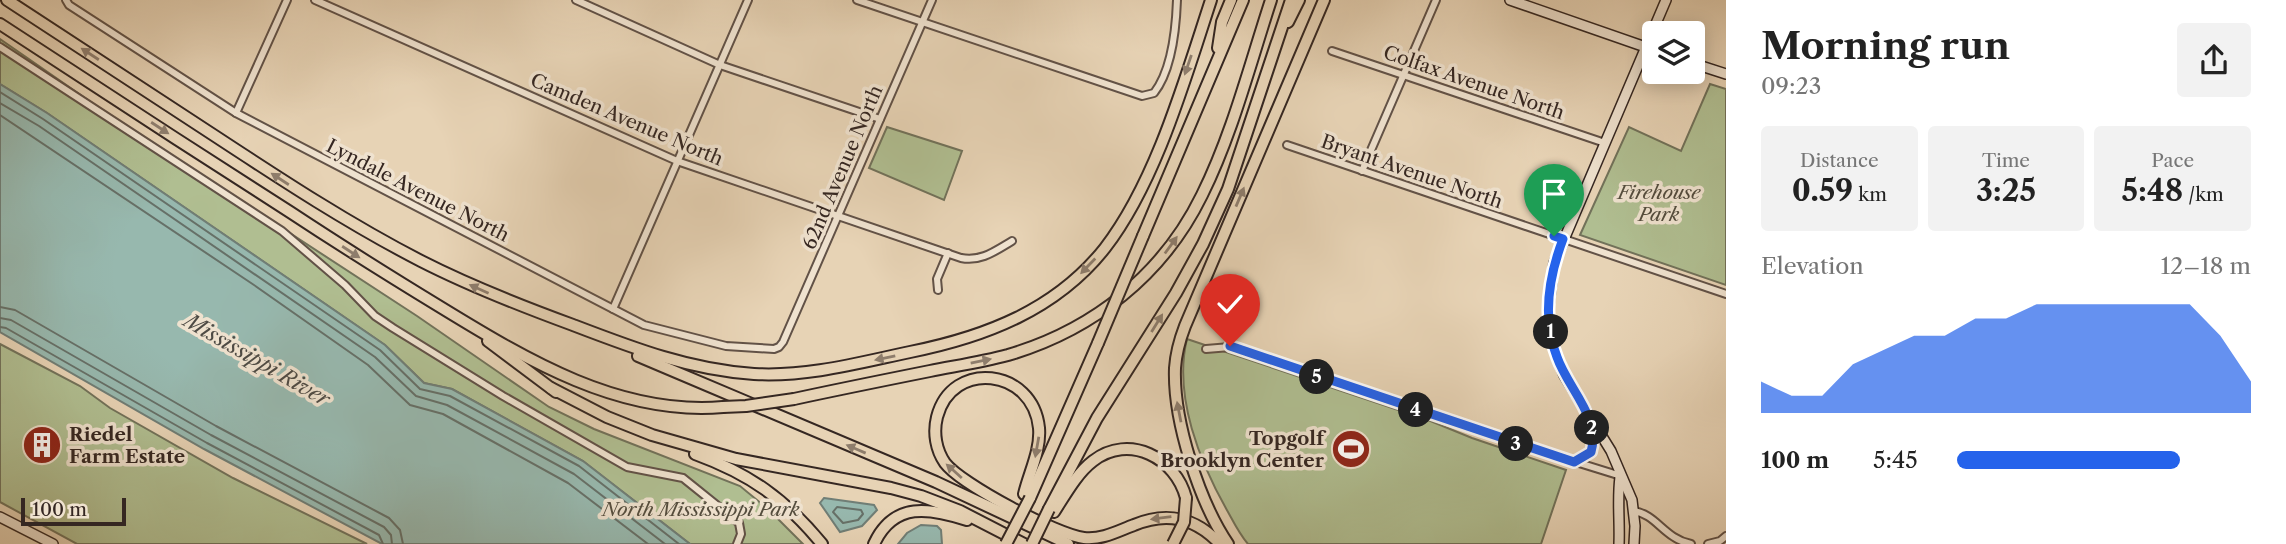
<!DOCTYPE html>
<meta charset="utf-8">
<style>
:root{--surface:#fff;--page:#f2f2f2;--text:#222;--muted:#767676;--accent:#2563eb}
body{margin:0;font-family:"Libre Caslon Text",serif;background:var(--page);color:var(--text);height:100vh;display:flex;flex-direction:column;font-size:26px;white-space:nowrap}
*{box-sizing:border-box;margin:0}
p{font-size:23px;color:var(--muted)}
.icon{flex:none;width:38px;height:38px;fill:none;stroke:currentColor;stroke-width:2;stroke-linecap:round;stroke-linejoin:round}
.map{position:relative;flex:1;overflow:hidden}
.drawer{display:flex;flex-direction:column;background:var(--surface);width:560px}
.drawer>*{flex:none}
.tools{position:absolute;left:1642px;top:21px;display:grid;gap:14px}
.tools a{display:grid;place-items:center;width:63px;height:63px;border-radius:7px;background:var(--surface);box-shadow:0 4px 18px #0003;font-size:35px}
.scale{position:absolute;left:21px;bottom:18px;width:105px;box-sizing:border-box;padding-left:7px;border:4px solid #352722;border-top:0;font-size:19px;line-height:24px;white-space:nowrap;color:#352722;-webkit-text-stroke:5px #efe2cf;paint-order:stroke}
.pin{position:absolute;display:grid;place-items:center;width:60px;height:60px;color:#fff;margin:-72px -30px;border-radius:50% 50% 50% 0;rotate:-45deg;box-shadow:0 0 7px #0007}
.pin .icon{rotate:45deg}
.km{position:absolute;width:35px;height:35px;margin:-18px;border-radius:50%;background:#222;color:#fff;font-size:19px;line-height:35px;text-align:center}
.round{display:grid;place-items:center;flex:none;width:74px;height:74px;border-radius:7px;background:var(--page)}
.overview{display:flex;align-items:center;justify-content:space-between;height:119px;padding:0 35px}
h1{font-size:38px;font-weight:700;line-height:52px}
.metrics{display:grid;grid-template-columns:repeat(3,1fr);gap:10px;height:119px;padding:7px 35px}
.metrics div{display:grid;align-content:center;border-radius:7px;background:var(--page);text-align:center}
.metrics b{font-size:30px;font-weight:700}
.metrics small{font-size:19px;font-weight:400}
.metrics p{font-size:19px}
.chart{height:196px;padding:14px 35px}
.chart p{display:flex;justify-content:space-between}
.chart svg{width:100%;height:126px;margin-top:7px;fill:var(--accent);opacity:.7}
ul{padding:0 35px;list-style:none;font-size:23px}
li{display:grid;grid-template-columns:112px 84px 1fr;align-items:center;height:52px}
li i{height:18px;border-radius:9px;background:var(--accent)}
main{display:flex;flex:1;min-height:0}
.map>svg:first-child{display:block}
</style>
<main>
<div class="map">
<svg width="1726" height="544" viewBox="0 0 1726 544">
<rect width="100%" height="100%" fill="#e7d3b5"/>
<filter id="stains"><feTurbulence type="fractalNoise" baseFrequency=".00286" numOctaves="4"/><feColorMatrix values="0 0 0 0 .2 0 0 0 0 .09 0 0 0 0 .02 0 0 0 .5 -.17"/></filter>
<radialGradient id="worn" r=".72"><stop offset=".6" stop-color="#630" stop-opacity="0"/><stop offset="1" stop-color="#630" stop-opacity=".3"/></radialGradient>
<!-- green -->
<g fill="#b0be91" stroke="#72725a" stroke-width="2">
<path d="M0,39L124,125L417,316L549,407L594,429L740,486L768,509L803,544H690L583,461L452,389L424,383L385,345L47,113L0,84Z"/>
<path d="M1710,84L1726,89V285L1580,235L1629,127L1681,151Z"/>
<path d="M887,127L962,151L944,200L869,168Z"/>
<path d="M1187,339L1428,420L1472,438L1566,470L1541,544H1248C1240,535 1234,523 1228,512C1200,463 1173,396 1187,339Z"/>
<path d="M0,344L80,386L110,408L233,478L367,544H77L0,502Z"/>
</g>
<!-- water -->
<g fill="#97b8ae" stroke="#707e76" stroke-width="2">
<path d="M0,84L47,113L385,345L424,383L452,389L583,461L690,544H382L204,449L0,332Z"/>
<path d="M824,498L874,505L877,510L862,526L840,532L820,503Z"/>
<path d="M921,525L937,526L941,530L942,544H898L907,533Z"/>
</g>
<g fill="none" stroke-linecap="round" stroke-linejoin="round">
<!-- shore -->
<g stroke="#667068" stroke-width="2">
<path d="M0,92L43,119L380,350L420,389L450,396L579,466L679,544"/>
<path d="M0,103L39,126L375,357L416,396L447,405L574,474L665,544"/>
<path d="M0,115L254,285L368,365L410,405L443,414L568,483L648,544"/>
<path d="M0,307L15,310L216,426L389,518L400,530L403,544"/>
<path d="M0,318L11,320L211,435L384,527L391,535L392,544"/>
<path d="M0,327L6,328L207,443L379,535L383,544"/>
<path d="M837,507L861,510L863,514L858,520L843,523L833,512Z"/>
</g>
<!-- street casing -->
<g stroke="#625247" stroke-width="10">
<g id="street">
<path d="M66,0L69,5L236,113L644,325L726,346L774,349L779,347L783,342L932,0"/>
<path d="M315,0L677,161L961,258C981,262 995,251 1012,241"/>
<path d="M576,0L720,65L880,119"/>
<path d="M857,0L1142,96L1154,93C1172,70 1176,28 1177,0"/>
<path d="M0,47L282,231L345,285L375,316L393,328L503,396L627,467L683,478L739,523L741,534L737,544"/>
<path d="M1332,51L1605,143"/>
<path d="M236,113L287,0"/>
<path d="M1287,145L1726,294"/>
<path d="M1362,171L1436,0"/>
<path d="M938,290L937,279L948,253"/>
<path d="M613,309L748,0"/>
<path d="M1206,349L1230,347L1521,445L1621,476"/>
<path d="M1633,511C1657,514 1663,538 1691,544"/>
<path d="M1708,544L1720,541L1726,536"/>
</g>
</g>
<!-- secondary casing -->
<g stroke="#352722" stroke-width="12">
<g id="secondary">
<path d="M1510,0L1654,50"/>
<path d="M1692,63L1726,74"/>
<path d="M1574,462L1591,452L1594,441L1591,423"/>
<path d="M0,517L53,544"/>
<path d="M1619,544C1620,521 1617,500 1620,477"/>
<path d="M1634,544L1635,526L1632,500L1611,451L1564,375L1556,355L1548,312L1554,263L1666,0"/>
</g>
</g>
<!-- highway casing -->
<g stroke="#352722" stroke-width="14">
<g id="highway">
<path d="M7,0C76,45 145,91 215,136C282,180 349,224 421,261C470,286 521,306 573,325C633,348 690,370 754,374C808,377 858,363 910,352C985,337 1056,310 1105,248C1156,182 1185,79 1211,0"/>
<path d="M1288,22L1299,0"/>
<path d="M0,24C96,87 193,150 290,212C340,245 391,277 442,308C527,360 620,416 723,407"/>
<path d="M1218,48L1222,22L1231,0"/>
<path d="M1143,236L1243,0"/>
<path d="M488,341L556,392"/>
<path d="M638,356L936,482L1068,544"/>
<path d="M551,388L607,417L652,435L736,459L891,488L921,496L960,511L1024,544"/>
<path d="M794,399C840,389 885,380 930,371C955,366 982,362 1008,355C1093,330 1163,275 1202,195C1232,135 1250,64 1271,0"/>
<path d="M695,454C750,474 785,499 822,544"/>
<path d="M1024,494C1029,473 1041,450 1039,428C1033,368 952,359 937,417C933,433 936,450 945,463C961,484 1057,535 1084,538C1102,540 1118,531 1134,525C1167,511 1196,518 1220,544"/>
<path d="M1030,498L1098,343"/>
<path d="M1049,509L1097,418L1176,293L1203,244L1228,189L1291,0"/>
<path d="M1054,512C1065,495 1077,473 1093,461C1129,433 1176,458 1186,498"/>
<path d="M874,544C894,501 930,508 967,520"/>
<path d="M1228,544C1199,501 1173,420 1175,368C1176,353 1180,339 1185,326L1324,0"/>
</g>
</g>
<!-- street -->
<use href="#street" stroke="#efe2cf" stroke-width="6"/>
<!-- secondary -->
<use href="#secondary" stroke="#efe2cf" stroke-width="9"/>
<!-- highway -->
<use href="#highway" stroke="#e7d3b5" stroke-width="10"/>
<!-- highway-bridge casing -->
<g stroke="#352722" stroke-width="14" stroke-linecap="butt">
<g id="highway-bridge">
<path d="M1098,343L1143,236"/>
<path d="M723,407L746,406L794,399"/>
<path d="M1006,544L1030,498"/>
<path d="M1032,544L1049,509"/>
<path d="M1173,544L1184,522L1186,498"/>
</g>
</g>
<!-- highway-bridge -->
<use href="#highway-bridge" stroke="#e7d3b5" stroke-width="10"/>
</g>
<!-- one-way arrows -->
<defs><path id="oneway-solid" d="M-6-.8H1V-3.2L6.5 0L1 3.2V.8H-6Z" transform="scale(1.75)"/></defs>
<g fill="#8e7d6c">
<use href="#oneway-solid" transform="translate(90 54) rotate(-147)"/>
<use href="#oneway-solid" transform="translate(1188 65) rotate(109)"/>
<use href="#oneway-solid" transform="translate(160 128) rotate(33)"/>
<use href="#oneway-solid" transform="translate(280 179) rotate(-147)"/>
<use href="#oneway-solid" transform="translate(1240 197) rotate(-67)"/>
<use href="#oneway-solid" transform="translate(1171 245) rotate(-54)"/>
<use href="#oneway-solid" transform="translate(351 252) rotate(33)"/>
<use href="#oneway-solid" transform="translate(1088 266) rotate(134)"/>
<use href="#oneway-solid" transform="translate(479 289) rotate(-156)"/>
<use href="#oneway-solid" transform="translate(1157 323) rotate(-58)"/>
<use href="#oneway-solid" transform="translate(885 358) rotate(168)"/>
<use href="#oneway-solid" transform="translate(981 361) rotate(-11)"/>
<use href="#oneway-solid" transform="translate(1179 412) rotate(-101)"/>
<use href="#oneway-solid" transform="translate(1037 447) rotate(100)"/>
<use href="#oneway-solid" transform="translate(856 449) rotate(-157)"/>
<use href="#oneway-solid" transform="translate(954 471) rotate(-138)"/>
<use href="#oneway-solid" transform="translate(1161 518) rotate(173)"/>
</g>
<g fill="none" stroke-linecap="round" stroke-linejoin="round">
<!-- route casing -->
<g stroke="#fff" stroke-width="14">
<path id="route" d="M1230,346L1574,462L1591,452C1601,417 1568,389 1557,357C1542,319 1549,276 1563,239L1554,236"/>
</g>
<!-- route -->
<use href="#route" stroke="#2563eb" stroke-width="9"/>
</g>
<!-- icons -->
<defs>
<g id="building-disc" transform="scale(2.0125)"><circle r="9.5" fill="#8f2418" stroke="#efe2cf"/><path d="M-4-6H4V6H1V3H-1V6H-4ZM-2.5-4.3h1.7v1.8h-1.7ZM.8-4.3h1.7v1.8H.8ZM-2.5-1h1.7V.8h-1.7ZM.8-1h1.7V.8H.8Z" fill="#fff"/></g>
<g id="stadium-disc" transform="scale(2.0125)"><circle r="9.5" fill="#8f2418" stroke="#efe2cf"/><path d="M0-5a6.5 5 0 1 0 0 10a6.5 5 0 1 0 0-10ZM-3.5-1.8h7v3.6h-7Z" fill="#fff"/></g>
</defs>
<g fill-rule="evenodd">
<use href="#building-disc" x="42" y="445"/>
<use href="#stadium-disc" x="1351" y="449"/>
</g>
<g text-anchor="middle" stroke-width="7" stroke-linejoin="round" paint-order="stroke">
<!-- street labels -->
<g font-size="19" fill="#352722" stroke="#efe2cf">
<text transform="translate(1474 82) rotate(19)" y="7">Colfax Avenue North</text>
<text transform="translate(627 119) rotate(23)" y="7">Camden Avenue North</text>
<text transform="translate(842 167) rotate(-67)" y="7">62nd Avenue North</text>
<text transform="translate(1412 171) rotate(19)" y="7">Bryant Avenue North</text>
<text transform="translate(418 190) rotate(27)" y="7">Lyndale Avenue North</text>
</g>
<!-- park labels -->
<g font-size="19" font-style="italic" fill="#544d3e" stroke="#efe2cf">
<text x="1659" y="199">Firehouse<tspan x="1659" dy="22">Park</tspan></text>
<text x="701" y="516">North Mississippi Park</text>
</g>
<!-- poi labels -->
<g font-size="19" font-weight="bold" fill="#352722" stroke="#efe2cf" text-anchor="start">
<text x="69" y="441">Riedel<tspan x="69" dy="22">Farm Estate</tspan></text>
<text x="1324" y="445" text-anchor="end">Topgolf<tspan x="1324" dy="22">Brooklyn Center</tspan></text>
</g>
<!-- water labels -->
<g font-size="21" font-style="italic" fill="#4e4b45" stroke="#efe2cf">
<text transform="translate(257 360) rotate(30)" y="7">Mississippi River</text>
</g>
</g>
<rect width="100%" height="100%" filter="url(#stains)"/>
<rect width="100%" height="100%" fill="url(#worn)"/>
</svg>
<div class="tools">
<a><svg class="icon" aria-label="layers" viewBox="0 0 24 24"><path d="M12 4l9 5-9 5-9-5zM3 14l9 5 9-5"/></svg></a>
</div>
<div class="scale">100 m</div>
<div class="pin" style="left:1554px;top:236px;background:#1e9e55"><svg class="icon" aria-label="arrive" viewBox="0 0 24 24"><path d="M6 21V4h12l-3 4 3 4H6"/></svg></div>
<div class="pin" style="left:1230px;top:346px;background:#d93025"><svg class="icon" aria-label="check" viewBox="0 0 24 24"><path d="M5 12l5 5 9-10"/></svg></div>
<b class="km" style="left:1551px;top:332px">1</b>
<b class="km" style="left:1592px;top:428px">2</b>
<b class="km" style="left:1516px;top:444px">3</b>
<b class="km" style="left:1416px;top:410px">4</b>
<b class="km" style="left:1317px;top:377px">5</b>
</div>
<section class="drawer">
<div class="overview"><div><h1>Morning run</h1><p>09:23</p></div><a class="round"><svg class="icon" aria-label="share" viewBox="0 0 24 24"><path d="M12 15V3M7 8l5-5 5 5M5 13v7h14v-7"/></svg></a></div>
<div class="metrics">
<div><p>Distance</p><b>0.59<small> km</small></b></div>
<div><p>Time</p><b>3:25</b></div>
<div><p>Pace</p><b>5:48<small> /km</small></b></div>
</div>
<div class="chart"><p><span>Elevation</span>12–18 m</p>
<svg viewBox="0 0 160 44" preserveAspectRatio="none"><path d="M0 44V33L10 38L20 38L30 27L40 22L50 17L60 17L70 11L80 11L90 6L100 6L110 6L120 6L130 6L140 6L150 17L160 33V44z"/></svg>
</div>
<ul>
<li><b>100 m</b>5:45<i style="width:76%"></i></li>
</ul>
</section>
</main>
